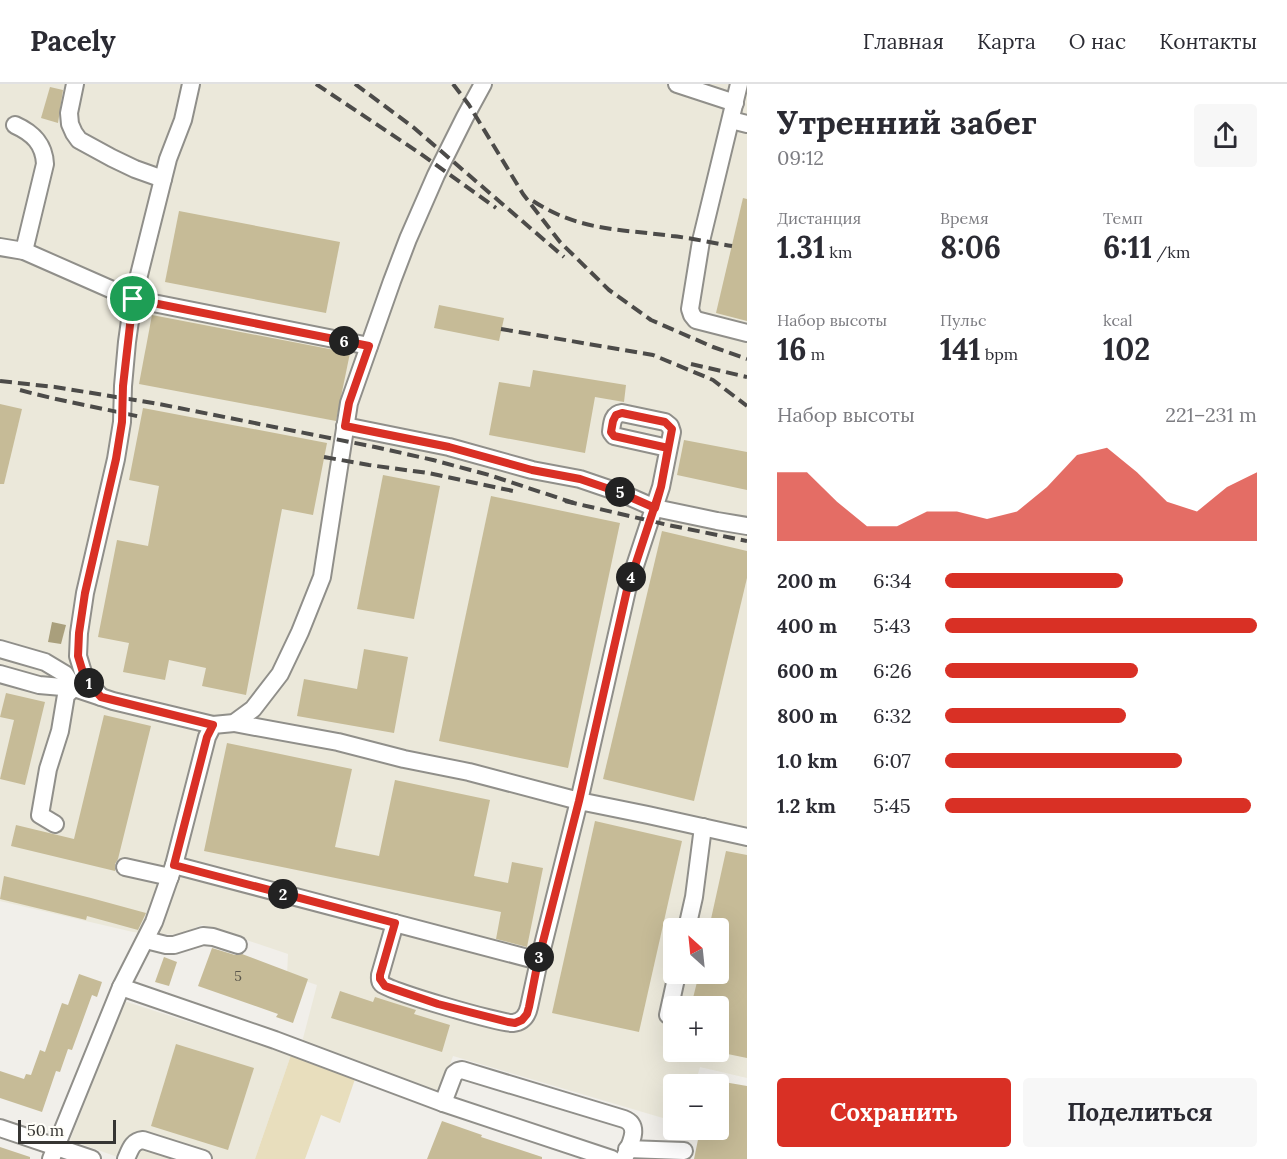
<!DOCTYPE html>
<html lang="ru">
<meta charset="utf-8">
<style>
:root{--surface:#fff;--page:#f7f7f7;--text:#2b2b33;--muted:#7c7c81;--line:#e1e1e2;--accent:#d93025}
body{margin:0;font-family:Lora,serif;background:var(--page);color:var(--text);height:100vh;display:flex;flex-direction:column;font-size:22px;white-space:nowrap}
*{box-sizing:border-box;margin:0}
p{font-size:20px;color:var(--muted)}
.icon{flex:none;width:33px;height:33px;fill:none;stroke:currentColor;stroke-width:2;stroke-linecap:round;stroke-linejoin:round}
.map{position:relative;flex:1;overflow:hidden}
.sheet{display:flex;flex-direction:column;background:var(--surface);width:540px}
.sheet>*{flex:none}
.needle{width:39px;rotate:333deg}
.buttons{position:absolute;left:663px;top:834px;display:grid;gap:12px}
.buttons a{display:grid;place-items:center;width:66px;height:66px;border-radius:6px;background:var(--surface);box-shadow:0 6px 24px #0002;font-size:30px}
.scale{position:absolute;left:18px;bottom:15px;width:98px;box-sizing:border-box;padding-left:6px;border:3px solid #363533;border-top:0;font-size:16px;line-height:21px;white-space:nowrap;color:#363533;-webkit-text-stroke:4px #fefdf7;paint-order:stroke}
.pin{position:absolute;display:grid;place-items:center;width:51px;height:51px;color:#fff;margin:-26px;border:3px solid #fff;border-radius:50%;box-shadow:0 2px 6px #0007}
.km{position:absolute;width:30px;height:30px;margin:-15px;border-radius:50%;background:#222;color:#fff;font-size:16px;line-height:30px;text-align:center}
.round{display:grid;place-items:center;flex:none;width:63px;height:63px;border-radius:6px;background:var(--page)}
.headline{display:flex;align-items:center;justify-content:space-between;height:102px;padding:0 30px}
h1{font-size:33px;font-weight:800;line-height:45px}
.stats{display:grid;grid-template-columns:repeat(3,1fr);gap:9px;height:102px;padding:6px 30px}
.stats div{display:grid;align-content:center}
.stats b{font-size:30px;font-weight:800}
.stats small{font-size:16px;font-weight:400}
.stats p{font-size:16px}
.chart{height:168px;padding:12px 30px}
.chart p{display:flex;justify-content:space-between}
.chart svg{width:100%;height:108px;margin-top:6px;fill:var(--accent);opacity:.7}
.action{display:flex;gap:12px;margin-top:auto;padding:12px 30px}
.action a{flex:1;height:69px;border-radius:6px;background:var(--accent);color:#fff;font-size:24px;font-weight:800;line-height:69px;text-align:center}
.action a+a{background:var(--page);color:var(--text)}
ul{padding:0 30px;list-style:none;font-size:20px}
li{display:grid;grid-template-columns:96px 72px 1fr;align-items:center;height:45px}
li i{height:15px;border-radius:8px;background:var(--accent)}
header{display:flex;align-items:center;gap:36px;box-sizing:border-box;height:84px;padding:0 30px;background:var(--surface);border-bottom:2px solid var(--line)}
header strong{font-size:28px}
nav{display:flex;gap:33px;margin-inline-start:auto;font-size:21px}
main{display:flex;flex:1;min-height:0}
.map>svg:first-child{display:block}
</style>
<header>
<strong>Pacely</strong>
<nav><a>Главная</a><a>Карта</a><a>О нас</a><a>Контакты</a></nav>
</header>
<main>
<div class="map">
<svg width="747" height="1075" viewBox="0 0 747 1075">
<rect width="100%" height="100%" fill="#f1efea"/>
<!-- built -->
<g fill="#ebe8da" fill-rule="evenodd">
<path d="M0,0H747V994L700,983L695,1000H674L673,1037L453,972L439,1011L301,962L317,901L287,891L288,870L202,841L177,851L133,848L0,817ZM674,844H718V890H674ZM674,922H718V968H674Z"/>
<path d="M124,917L291,971L255,1075H123L70,1056Z"/>
</g>
<!-- green -->
<path fill="#e8debd" d="M291,971L355,995L340,1039L321,1031L305,1075H255Z"/>
<!-- water -->
<path fill="#a99f7c" d="M52,538L66,541L61,560L48,558Z"/>
<!-- building -->
<g fill="#c6bb97">
<path d="M50,3L63,6L58,39L41,34Z"/>
<path d="M743,114L747,115V237L716,229Z"/>
<path d="M179,127L340,158L326,229L165,198Z"/>
<path d="M439,221L504,234L499,257L434,244Z"/>
<path d="M152,231L350,269L336,337L139,300Z"/>
<path d="M533,286L626,301L624,318L595,313L585,369L489,351L499,298L530,303Z"/>
<path d="M0,320L22,325L4,400H0Z"/>
<path d="M143,324L327,359L313,431L282,425L246,611L202,602L206,584L169,576L165,596L123,588L129,559L98,553L117,456L148,462L159,402L129,396Z"/>
<path d="M684,356L747,368V406L677,391Z"/>
<path d="M383,391L440,402L414,535L357,525Z"/>
<path d="M491,412L620,439L568,684L439,657Z"/>
<path d="M662,447L747,467V494L694,717L603,695Z"/>
<path d="M364,565L408,573L394,649L297,632L304,595L357,605Z"/>
<path d="M6,609L45,618L25,701L0,695L14,636L0,633Z"/>
<path d="M104,631L151,642L118,775L115,780V787L11,762L16,741L74,755Z"/>
<path d="M227,659L352,685L335,763L379,772L395,696L490,716L474,792L508,799L512,778L543,784L527,863L496,855L501,828L204,767Z"/>
<path d="M595,737L682,757L639,948L552,929Z"/>
<path d="M726,767L747,771V974L718,968V922H691L699,890H718V844H709Z"/>
<path d="M4,792L91,814L146,829L138,846L87,832L86,836L0,815Z"/>
<path d="M212,864L235,871L242,870L308,895L293,939L276,933L278,930L198,902Z"/>
<path d="M164,873L177,878L169,902L155,898Z"/>
<path d="M79,890L102,898L97,913L92,911L72,966L68,965L60,988L56,987L42,1028L0,1014V987L24,995L26,990L31,991L40,966L45,968L62,919L68,921Z"/>
<path d="M340,907L373,918L375,913L416,926L414,930L450,941L442,968L331,934Z"/>
<path d="M176,960L254,984L228,1066L151,1042Z"/>
<path d="M718,997L747,1002V1075H694L700,1046H718Z"/>
<path d="M442,1037L482,1051L481,1053L542,1073V1075H427Z"/>
<path d="M0,1063L30,1073V1075H0Z"/>
</g>
<g fill="none" stroke-linecap="round" stroke-linejoin="round">
<!-- minor casing -->
<g stroke="#908f8a" stroke-width="20">
<g id="minor">
<path d="M75,0L69,29L70,40L74,49L79,56L112,74L135,85L163,95"/>
<path d="M677,0L735,19"/>
<path d="M739,0L701,157L690,225L692,231L696,236L747,249"/>
<path d="M731,36L747,40"/>
<path d="M15,41C33,49 44,60 45,80L24,167"/>
<path d="M0,163L24,167L133,215L369,262"/>
<path d="M345,342L449,363L532,386L580,395L621,409L655,424L717,437L747,442"/>
<path d="M0,565L45,578L65,590L74,604"/>
<path d="M0,590L39,601L74,604"/>
<path d="M101,613L85,595L78,572L79,549L85,509L116,375L122,338L123,302L127,258L133,215L168,75L183,36L191,0"/>
<path d="M234,639L338,658L404,675L469,688L579,717L627,506L661,403L672,348L670,342L665,338L622,329C612,330 612,340 611,348L614,352L668,364"/>
<path d="M55,740L40,731L48,685L60,647L66,611L74,604L113,617L213,641"/>
<path d="M174,781L207,653L213,641L234,639L253,625L280,590L300,548L322,493L349,319L392,197L408,155L436,91L465,33L483,0"/>
<path d="M125,783L170,793"/>
<path d="M395,839L380,891C380,894 379,897 382,900C388,907 502,940 513,939C522,938 527,932 529,923L539,877L579,717L648,731L747,753"/>
<path d="M687,844L694,813L703,743"/>
<path d="M146,856L166,861H174L203,852L213,853L238,861"/>
<path d="M121,903L275,956L443,1019L612,1075"/>
<path d="M668,931L677,890"/>
<path d="M443,1019L454,990L458,987L462,986L624,1035C642,1042 629,1062 624,1075"/>
<path d="M0,1044L92,1075"/>
<path d="M627,1065L684,1067"/>
<path d="M51,1075L121,903L154,838L174,781L539,877"/>
<path d="M126,1075C130,1066 132,1057 143,1056L203,1075"/>
</g>
</g>
<!-- minor -->
<use href="#minor" stroke="#fff" stroke-width="16"/>
<!-- rail -->
<g stroke="#4c4b49" stroke-width="4" stroke-dasharray="12 6" stroke-linecap="butt">
<path d="M316,0L418,68L496,124"/>
<path d="M355,0L413,43L564,173"/>
<path d="M453,0L469,21L523,110L560,158L609,206L651,236L713,263L747,275"/>
<path d="M533,117C579,147 620,145 672,152C692,154 712,159 732,162"/>
<path d="M501,245L653,271L713,296L747,322"/>
<path d="M691,280L747,293"/>
<path d="M0,297L55,303L159,320L375,363L433,376L489,391L574,419"/>
<path d="M20,306C60,317 101,324 141,333"/>
<path d="M324,373L369,381L428,389L518,408"/>
<path d="M565,417L668,441L747,457"/>
</g>
</g>
<g fill="none" stroke-linecap="round" stroke-linejoin="round">
<!-- route casing -->
<g stroke="#fff" stroke-width="12">
<path id="route" d="M133,215L123,302L122,338L116,375L85,509L79,549L78,572L85,595L101,613L213,641L207,653L174,781L395,839L380,891V895L385,902L438,920L508,938L515,939L522,936L527,930L529,923L538,877L579,717L627,506L661,403L668,364L614,352L611,348L613,337L616,331L622,329L665,338L672,345L661,403L655,424L621,409L580,395L532,386L449,363L345,342L349,319L369,262L133,215"/>
</g>
<!-- route -->
<use href="#route" stroke="#d93025" stroke-width="8"/>
</g>
<g text-anchor="middle" stroke-width="4.5" stroke-linejoin="round" paint-order="stroke">
<!-- number labels -->
<g font-size="14" fill="#5a564c">
<text x="238" y="897">5</text>
</g>
</g>
</svg>
<div class="buttons">
<a><svg class="needle" viewBox="-14 -14 28 28"><path d="M0-13l5 13h-10z" fill="#e53935"/><path d="M0 13l5-13h-10z" fill="#7c7c81"/></svg></a>
<a>+</a>
<a>−</a>
</div>
<div class="scale">50 m</div>
<div class="pin" style="left:133px;top:215px;background:#1e9e55"><svg class="icon" aria-label="arrive" viewBox="0 0 24 24"><path d="M6 21V4h12l-3 4 3 4H6"/></svg></div>
<b class="km" style="left:89px;top:599px">1</b>
<b class="km" style="left:283px;top:810px">2</b>
<b class="km" style="left:539px;top:873px">3</b>
<b class="km" style="left:631px;top:493px">4</b>
<b class="km" style="left:620px;top:408px">5</b>
<b class="km" style="left:344px;top:257px">6</b>
</div>
<section class="sheet">
<div class="headline"><div><h1>Утренний забег</h1><p>09:12</p></div><a class="round"><svg class="icon" aria-label="share" viewBox="0 0 24 24"><path d="M12 15V3M7 8l5-5 5 5M5 13v7h14v-7"/></svg></a></div>
<div class="stats">
<div><p>Дистанция</p><b>1.31<small> km</small></b></div>
<div><p>Время</p><b>8:06</b></div>
<div><p>Темп</p><b>6:11<small> /km</small></b></div>
</div>
<div class="stats">
<div><p>Набор высоты</p><b>16<small> m</small></b></div>
<div><p>Пульс</p><b>141<small> bpm</small></b></div>
<div><p>kcal</p><b>102</b></div>
</div>
<div class="chart"><p><span>Набор высоты</span>221–231 m</p>
<svg viewBox="0 0 160 44" preserveAspectRatio="none"><path d="M0 44V16L10 16L20 28L30 38L40 38L50 32L60 32L70 35L80 32L90 22L100 9L110 6L120 16L130 28L140 32L150 22L160 16V44z"/></svg>
</div>
<ul>
<li><b>200 m</b>6:34<i style="width:57%"></i></li>
<li><b>400 m</b>5:43<i style="width:100%"></i></li>
<li><b>600 m</b>6:26<i style="width:62%"></i></li>
<li><b>800 m</b>6:32<i style="width:58%"></i></li>
<li><b>1.0 km</b>6:07<i style="width:76%"></i></li>
<li><b>1.2 km</b>5:45<i style="width:98%"></i></li>
</ul>
<div class="action"><a>Сохранить</a><a>Поделиться</a></div>
</section>
</main>
